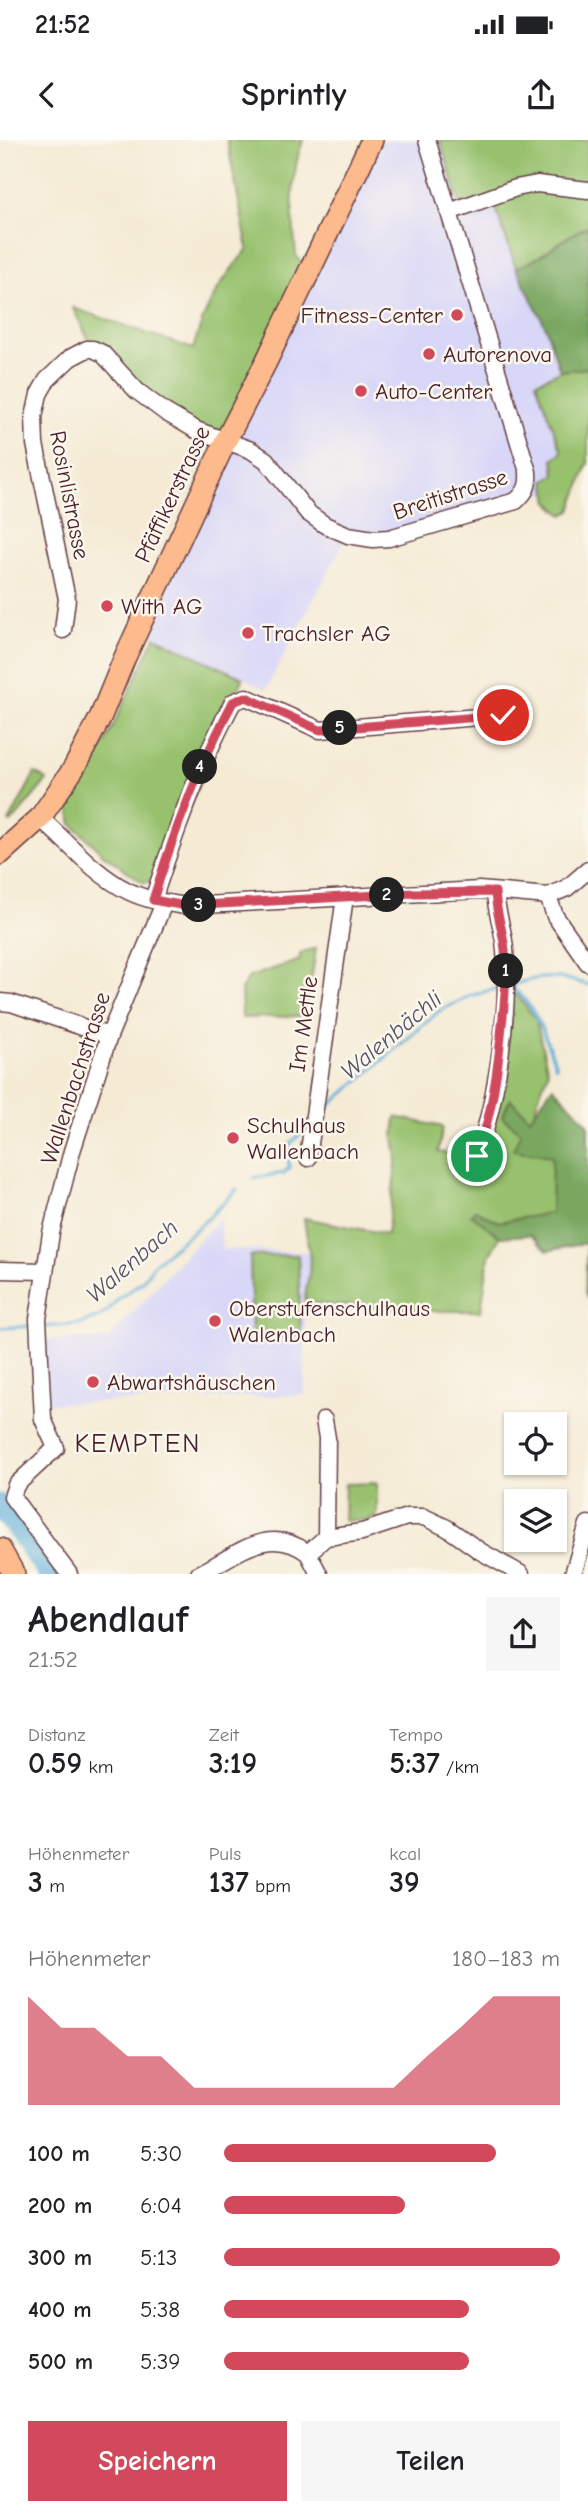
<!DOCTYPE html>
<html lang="de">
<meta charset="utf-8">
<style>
:root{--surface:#fff;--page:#f6f6f6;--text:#202124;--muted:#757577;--accent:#d1495b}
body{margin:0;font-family:"Comic Neue",sans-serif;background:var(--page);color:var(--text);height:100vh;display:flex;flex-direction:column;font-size:26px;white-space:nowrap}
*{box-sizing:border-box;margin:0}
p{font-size:23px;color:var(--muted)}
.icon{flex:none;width:38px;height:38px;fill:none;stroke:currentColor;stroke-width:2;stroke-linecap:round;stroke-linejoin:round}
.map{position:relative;height:1434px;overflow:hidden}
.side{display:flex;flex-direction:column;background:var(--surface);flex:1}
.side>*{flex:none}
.fabs{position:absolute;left:504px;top:1272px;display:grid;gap:14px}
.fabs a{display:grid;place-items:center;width:63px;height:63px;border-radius:0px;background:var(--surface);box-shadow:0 2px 5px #0004;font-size:35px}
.pin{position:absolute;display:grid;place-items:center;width:60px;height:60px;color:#fff;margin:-30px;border:4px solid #fff;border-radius:50%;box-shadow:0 2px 7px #0007}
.km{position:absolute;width:35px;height:35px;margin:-18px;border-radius:50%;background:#222;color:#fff;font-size:19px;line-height:35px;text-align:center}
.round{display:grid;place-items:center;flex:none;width:74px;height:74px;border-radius:0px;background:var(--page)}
.head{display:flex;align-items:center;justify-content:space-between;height:119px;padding:0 28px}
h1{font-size:38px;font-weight:600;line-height:52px}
.figures{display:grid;grid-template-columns:repeat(3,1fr);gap:10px;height:119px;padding:7px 28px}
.figures div{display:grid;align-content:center}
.figures b{font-size:30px;font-weight:600}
.figures small{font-size:19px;font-weight:400}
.figures p{font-size:19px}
.chart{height:196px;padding:14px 28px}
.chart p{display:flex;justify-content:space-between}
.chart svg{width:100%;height:126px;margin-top:7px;fill:var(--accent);opacity:.7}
.button{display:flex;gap:14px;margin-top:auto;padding:14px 28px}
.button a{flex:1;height:80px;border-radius:0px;background:var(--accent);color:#fff;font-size:28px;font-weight:600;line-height:80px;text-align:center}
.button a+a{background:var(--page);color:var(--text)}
ul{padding:0 28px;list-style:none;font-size:23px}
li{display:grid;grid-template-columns:112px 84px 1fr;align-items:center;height:52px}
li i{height:18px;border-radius:9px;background:var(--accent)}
.status{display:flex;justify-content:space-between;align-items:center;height:49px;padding:0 35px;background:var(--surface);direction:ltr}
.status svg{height:19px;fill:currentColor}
header{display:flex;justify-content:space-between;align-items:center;height:91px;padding:0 28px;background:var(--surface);font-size:32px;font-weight:600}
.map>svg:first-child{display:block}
</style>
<div class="status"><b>21:52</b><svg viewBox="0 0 49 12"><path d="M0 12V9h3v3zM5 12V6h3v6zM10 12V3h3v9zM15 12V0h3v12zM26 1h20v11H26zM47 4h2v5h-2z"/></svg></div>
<header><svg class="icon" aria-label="back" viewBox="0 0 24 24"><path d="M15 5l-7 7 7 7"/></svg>Sprintly<svg class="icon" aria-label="share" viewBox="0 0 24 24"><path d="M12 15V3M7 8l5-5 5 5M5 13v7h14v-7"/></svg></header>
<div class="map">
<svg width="588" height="1434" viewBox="0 0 588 1434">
<rect width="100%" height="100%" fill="#fbf7ec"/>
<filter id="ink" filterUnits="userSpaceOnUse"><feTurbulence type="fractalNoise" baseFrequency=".0143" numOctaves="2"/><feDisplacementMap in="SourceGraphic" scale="14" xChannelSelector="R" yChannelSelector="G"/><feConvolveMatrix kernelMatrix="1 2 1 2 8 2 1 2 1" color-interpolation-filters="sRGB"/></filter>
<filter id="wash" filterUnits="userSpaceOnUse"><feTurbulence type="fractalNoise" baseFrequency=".00686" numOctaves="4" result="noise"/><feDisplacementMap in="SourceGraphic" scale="28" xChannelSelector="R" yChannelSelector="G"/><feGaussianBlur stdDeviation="1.57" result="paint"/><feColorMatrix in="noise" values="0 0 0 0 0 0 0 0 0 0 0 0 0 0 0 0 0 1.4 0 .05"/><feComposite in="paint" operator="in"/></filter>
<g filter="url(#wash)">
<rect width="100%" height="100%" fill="#f5ebd5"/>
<!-- built -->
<g fill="#d9d7f8">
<path d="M372,0H440L461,67L492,57L516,128L545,185L560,231L536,242L562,313L555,335L545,341L547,353L428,387L348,395L266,549L138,489Z"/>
<path d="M220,1078L222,1109L309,1112V1135L305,1147V1255L43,1264L39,1200L108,1199Z"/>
</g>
<!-- green -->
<g fill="#97c16d" stroke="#70704c" stroke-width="2">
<path d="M227,0H303C289,39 292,74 296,115L300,121L310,128L225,302L196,290L93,209L73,168L193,209C205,167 219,142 248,109Z"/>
<path d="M440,0H588V86C562,97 543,119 516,128L492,57L461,67Z"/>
<path d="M588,228V323L571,371L563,375L549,362L545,340L555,335L553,319L562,312L536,242L560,231Z"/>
<path d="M155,497L243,538L160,737L144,743L104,715L72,684L69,667L105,603Z"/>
<path d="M35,633L47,640L11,683L9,682Z"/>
<path d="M316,808L306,876L242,878L241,850L249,837L300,820V813Z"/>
<path d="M505,853L517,855L536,880L548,932L536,964L537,990L552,1016V1074L498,1082L475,1070L472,1074L500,1097L489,1116L481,1171H423L305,1163C305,1153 307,1145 309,1135C312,1116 306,1097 304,1078L387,1094L397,1018L394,997L396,977L443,987L438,1012L477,1016Z"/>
<path d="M298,1115L301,1196L252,1197L250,1116Z"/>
<path d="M377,1343V1377L367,1380H344L345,1344Z"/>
</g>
<!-- forest -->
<g fill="#79a760" stroke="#626346" stroke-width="2">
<path d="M588,86V228L560,231L545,185L516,128C543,119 562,97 588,86Z"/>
<path d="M553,946L588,984V1160L585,1153L587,1103L547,1111L530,1095L500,1097L471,1074L475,1070L498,1082L551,1073L552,1016L513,1010L521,992L502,977L510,959L530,978Z"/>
</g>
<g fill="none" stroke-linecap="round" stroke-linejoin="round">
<!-- stream -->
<g stroke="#60afda" stroke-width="3.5">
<path d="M512,845C541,835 558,835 588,845"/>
<path d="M511,847C537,866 545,898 556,926"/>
<path d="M321,973L439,871L470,856L501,847"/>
<path d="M254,1038L284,1033L289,1028V1005L305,989"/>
<path d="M44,1187L79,1184L97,1178L108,1171L118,1159L142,1142L155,1123L202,1084L237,1049"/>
<path d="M0,1188L33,1186"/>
</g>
<!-- river -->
<path stroke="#60afda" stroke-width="23" d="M0,1365L50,1434"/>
</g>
</g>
<g filter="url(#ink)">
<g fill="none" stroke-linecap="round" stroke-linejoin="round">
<!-- minor casing -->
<g stroke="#643e44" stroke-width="19">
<g id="minor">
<path d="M449,72L516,48L537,44L588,50"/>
<path d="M63,490L67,459L35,304L34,277L39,254L47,240L70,218L87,209H93L102,213L137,251L165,272L196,290L251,310L266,320L308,373L325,385L348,395L373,399L389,398L516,361C526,352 529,346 528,332L427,0"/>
<path d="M40,678C68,702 94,734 128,751C146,760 166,763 186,766L479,750L548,756L567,748L588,730"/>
<path d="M548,756L555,776L588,823"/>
<path d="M153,760C175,692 199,626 233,562L246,557L320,590L503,575"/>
<path d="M0,862L11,863L109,896"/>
<path d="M477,1016C497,959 510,870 505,810C504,790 496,773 495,752"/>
<path d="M308,1018L345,757"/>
<path d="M0,1130L44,1131"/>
<path d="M324,1280L327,1298L326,1397"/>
<path d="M308,1413L319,1434"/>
<path d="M69,1434L12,1357L16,1345L56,1308L43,1279L38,1179L51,1093L72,1011L109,896L164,763"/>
<path d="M199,1434C236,1416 268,1383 308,1413L326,1397L362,1392L407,1377H424L447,1388L480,1411L521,1434"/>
<path d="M573,1434L588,1384"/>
</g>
</g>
<!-- major casing -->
<g stroke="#643e44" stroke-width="24">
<g id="major">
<path d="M0,714L40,678L74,628L100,578L125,517L225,302L266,222L372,0"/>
<path d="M0,1409L14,1434"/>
</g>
</g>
<!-- minor -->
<use href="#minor" stroke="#fff" stroke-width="16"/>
<!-- major -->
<use href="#major" stroke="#fcba8d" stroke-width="21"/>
</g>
</g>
<g fill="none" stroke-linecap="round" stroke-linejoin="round" filter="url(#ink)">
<!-- route casing -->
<g stroke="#fff" stroke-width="14">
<path id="route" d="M477,1016C492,973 498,930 502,885C505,860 507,834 505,810C503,790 496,773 495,752L414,753L186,766L153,760C174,691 199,626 233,562L246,557L320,590L503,575"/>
</g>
<!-- route -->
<use href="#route" stroke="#d1495b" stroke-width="9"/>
</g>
<!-- markers -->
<g fill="#d1495b" stroke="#fbf7ec" stroke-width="2.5">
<circle cx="457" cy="175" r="7"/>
<circle cx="429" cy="214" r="7"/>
<circle cx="361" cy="251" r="7"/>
<circle cx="107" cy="466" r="7"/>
<circle cx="248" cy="493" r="7"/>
<circle cx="233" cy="998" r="7"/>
<circle cx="215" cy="1181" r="7"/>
<circle cx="93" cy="1242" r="7"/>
</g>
<g text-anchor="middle" stroke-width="5" stroke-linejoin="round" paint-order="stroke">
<!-- poi labels -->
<g font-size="23" fill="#4a1f2b" stroke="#fbf7ec" text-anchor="start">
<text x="443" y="183" text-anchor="end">Fitness-Center</text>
<text x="443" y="222">Autorenova</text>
<text x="375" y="259">Auto-Center</text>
<text x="121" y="474">With AG</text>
<text x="262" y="501">Trachsler AG</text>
<text x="247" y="993">Schulhaus<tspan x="247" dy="26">Wallenbach</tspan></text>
<text x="229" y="1176">Oberstufenschulhaus<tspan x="229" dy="26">Walenbach</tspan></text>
<text x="107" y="1250">Abwartshäuschen</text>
</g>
<!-- street labels -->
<g font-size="23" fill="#4a1f2b" stroke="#fbf7ec">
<text transform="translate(172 354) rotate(-65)" y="8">Pfäffikerstrasse</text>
<text transform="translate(450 354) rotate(-18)" y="8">Breitistrasse</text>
<text transform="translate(70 355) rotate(79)" y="8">Rosinlistrasse</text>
<text transform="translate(303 884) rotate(-82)" y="8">Im Mettle</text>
<text transform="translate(75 938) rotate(-72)" y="8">Wallenbachstrasse</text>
</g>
<!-- water labels -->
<g font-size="24" font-style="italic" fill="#525168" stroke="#fbf7ec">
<text transform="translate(391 895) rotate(-40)" y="8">Walenbächli</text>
<text transform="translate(132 1121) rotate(-41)" y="8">Walenbach</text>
</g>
<!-- quarter labels -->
<g font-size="26" letter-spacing="2" fill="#4a1f2b" stroke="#fbf7ec">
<text x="138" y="1312">KEMPTEN</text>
</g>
</g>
</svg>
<div class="fabs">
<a><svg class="icon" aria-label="locate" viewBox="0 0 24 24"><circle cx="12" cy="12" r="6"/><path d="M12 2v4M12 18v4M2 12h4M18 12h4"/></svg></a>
<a><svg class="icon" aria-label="layers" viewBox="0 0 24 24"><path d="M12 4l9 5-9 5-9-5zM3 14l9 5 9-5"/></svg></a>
</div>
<div class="pin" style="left:477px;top:1016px;background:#1e9e55"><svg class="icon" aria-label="arrive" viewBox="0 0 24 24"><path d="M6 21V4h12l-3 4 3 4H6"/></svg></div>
<div class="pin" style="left:503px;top:575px;background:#d93025"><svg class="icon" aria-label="check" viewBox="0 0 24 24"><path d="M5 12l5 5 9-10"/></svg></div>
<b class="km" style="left:506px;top:831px">1</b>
<b class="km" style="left:387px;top:755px">2</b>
<b class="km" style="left:199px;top:765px">3</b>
<b class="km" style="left:200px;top:627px">4</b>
<b class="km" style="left:340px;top:588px">5</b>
</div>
<section class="side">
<div class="head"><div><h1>Abendlauf</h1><p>21:52</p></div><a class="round"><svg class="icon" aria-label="share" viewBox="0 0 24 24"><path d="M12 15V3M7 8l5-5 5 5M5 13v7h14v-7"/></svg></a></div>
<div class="figures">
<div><p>Distanz</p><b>0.59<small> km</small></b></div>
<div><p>Zeit</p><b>3:19</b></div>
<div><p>Tempo</p><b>5:37<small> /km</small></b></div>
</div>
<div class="figures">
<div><p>Höhenmeter</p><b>3<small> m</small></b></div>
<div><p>Puls</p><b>137<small> bpm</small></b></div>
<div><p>kcal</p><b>39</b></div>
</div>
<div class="chart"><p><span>Höhenmeter</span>180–183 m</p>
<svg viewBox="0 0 160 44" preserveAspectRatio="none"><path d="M0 44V6L10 17L20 17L30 27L40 27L50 38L60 38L70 38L80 38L90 38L100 38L110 38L120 27L130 17L140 6L150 6L160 6V44z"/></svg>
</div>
<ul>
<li><b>100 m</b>5:30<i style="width:81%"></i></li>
<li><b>200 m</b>6:04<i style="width:54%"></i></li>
<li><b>300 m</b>5:13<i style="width:100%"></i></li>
<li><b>400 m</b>5:38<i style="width:73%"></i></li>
<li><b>500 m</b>5:39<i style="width:73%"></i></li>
</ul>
<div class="button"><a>Speichern</a><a>Teilen</a></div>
</section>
